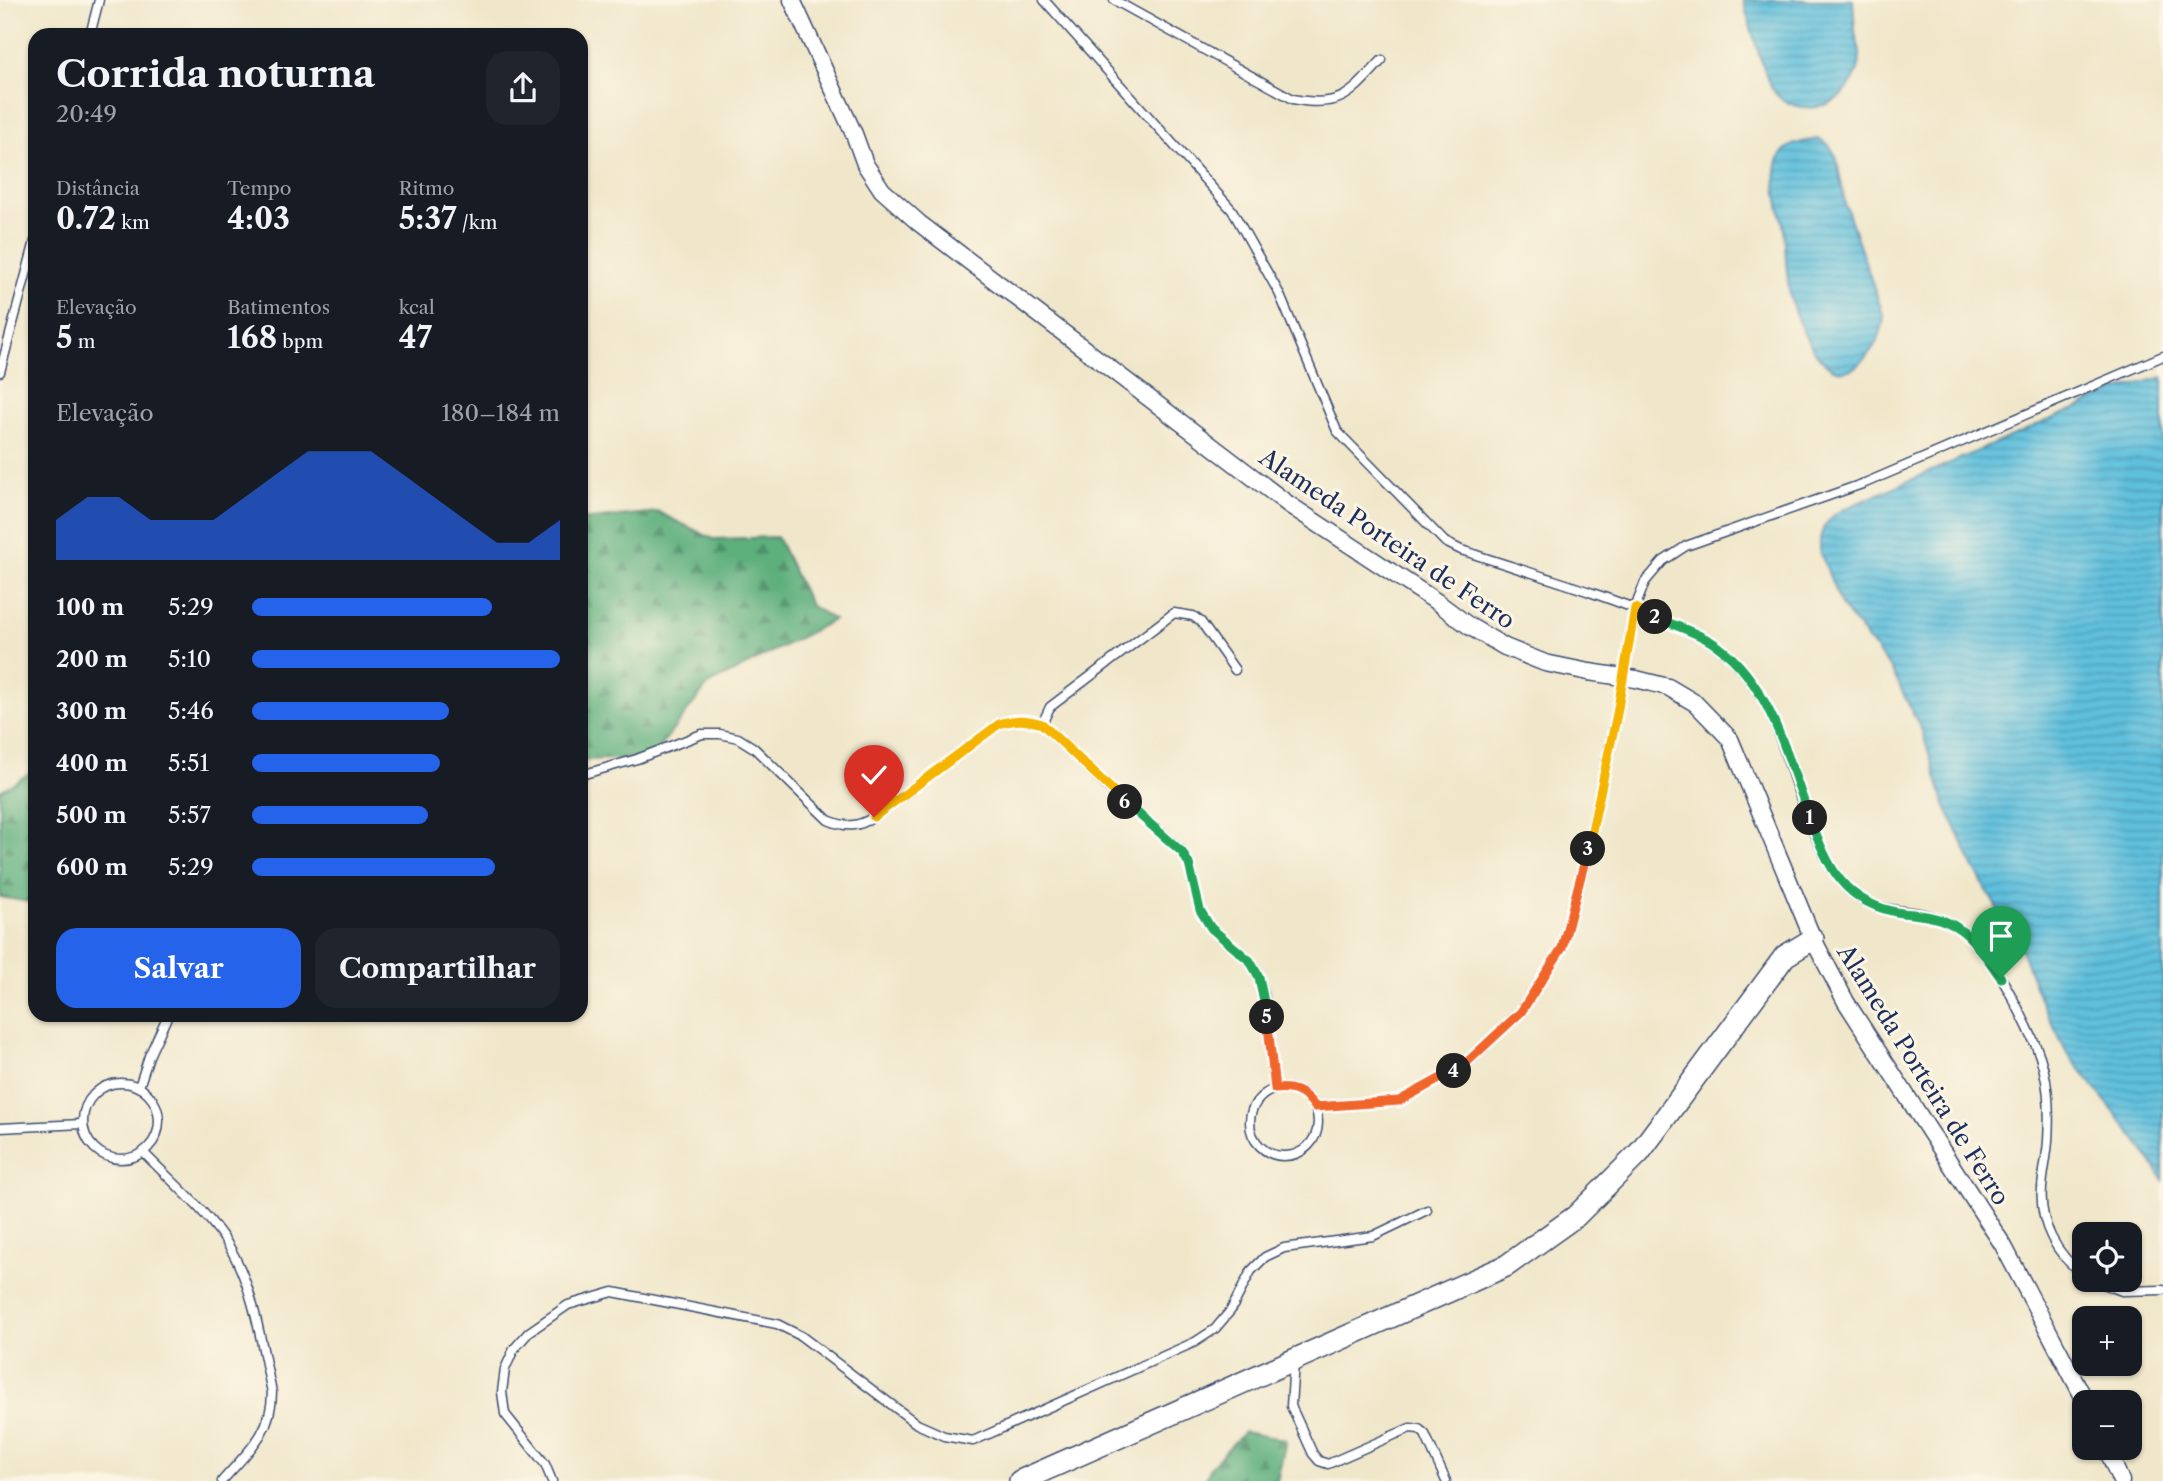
<!DOCTYPE html>
<html lang="pt">
<meta charset="utf-8">
<style>
:root{--surface:#171b24;--page:#20242c;--text:#f1f3f6;--muted:#9ea1a6;--accent:#2563eb}
body{margin:0;font-family:"Libre Caslon Text",serif;background:var(--page);color:var(--text);height:100vh;display:flex;flex-direction:column;font-size:26px;white-space:nowrap}
*{box-sizing:border-box;margin:0}
p{font-size:23px;color:var(--muted)}
.icon{flex:none;width:38px;height:38px;fill:none;stroke:currentColor;stroke-width:2;stroke-linecap:round;stroke-linejoin:round}
.map{position:relative;flex:1;overflow:hidden}
.drawer{position:absolute;left:28px;top:28px;width:560px;height:994px;display:flex;flex-direction:column;background:var(--surface);border-radius:21px;box-shadow:0 2px 5px #0004}
.drawer>*{flex:none}
.tools{position:absolute;left:2072px;top:1222px;display:grid;gap:14px}
.tools a{display:grid;place-items:center;width:70px;height:70px;border-radius:14px;background:var(--surface);box-shadow:0 2px 5px #0004;font-size:35px}
.pin{position:absolute;display:grid;place-items:center;width:60px;height:60px;color:#fff;margin:-72px -30px;border-radius:50% 50% 50% 0;rotate:-45deg;box-shadow:0 0 7px #0007}
.pin .icon{rotate:45deg}
.km{position:absolute;width:35px;height:35px;margin:-18px;border-radius:50%;background:#222;color:#fff;font-size:19px;line-height:35px;text-align:center}
.round{display:grid;place-items:center;flex:none;width:74px;height:74px;border-radius:21px;background:var(--page)}
.head{display:flex;align-items:center;justify-content:space-between;height:119px;padding:0 28px}
h1{font-size:38px;font-weight:700;line-height:52px}
.figures{display:grid;grid-template-columns:repeat(3,1fr);gap:10px;height:119px;padding:7px 28px}
.figures div{display:grid;align-content:center}
.figures b{font-size:30px;font-weight:700}
.figures small{font-size:19px;font-weight:400}
.figures p{font-size:19px}
.chart{height:196px;padding:14px 28px}
.chart p{display:flex;justify-content:space-between}
.chart svg{width:100%;height:126px;margin-top:7px;fill:var(--accent);opacity:.7}
.action{display:flex;gap:14px;margin-top:auto;padding:14px 28px}
.action a{flex:1;height:80px;border-radius:21px;background:var(--accent);color:#fff;font-size:28px;font-weight:700;line-height:80px;text-align:center}
.action a+a{background:var(--page);color:var(--text)}
ul{padding:0 28px;list-style:none;font-size:23px}
li{display:grid;grid-template-columns:112px 84px 1fr;align-items:center;height:52px}
li i{height:18px;border-radius:9px;background:var(--accent)}
.map>svg:first-child{display:block}
</style>
<div class="map">
<svg width="2163" height="1481" viewBox="0 0 2163 1481">
<defs>
<pattern id="forest-firs" width="22" height="20" patternUnits="userSpaceOnUse" patternTransform="scale(1.75)"><rect width="22" height="20" fill="#5daf7c"/><path d="M5 1l3.5 6h-7zM16 11l3.5 6h-7z" fill="#4c8f69"/></pattern>
<pattern id="water-rules" width="6" height="5" patternUnits="userSpaceOnUse" patternTransform="scale(1.75)"><rect width="6" height="5" fill="#5fc0dd"/><path d="M0 2.5h6" fill="none" stroke="#4e9cb6"/></pattern>
</defs>
<rect width="100%" height="100%" fill="#fcf5e5"/>
<filter id="ink" filterUnits="userSpaceOnUse"><feTurbulence type="fractalNoise" baseFrequency=".0143" numOctaves="2"/><feDisplacementMap in="SourceGraphic" scale="14" xChannelSelector="R" yChannelSelector="G"/><feConvolveMatrix kernelMatrix="1 2 1 2 8 2 1 2 1" color-interpolation-filters="sRGB"/></filter>
<filter id="wash" filterUnits="userSpaceOnUse"><feTurbulence type="fractalNoise" baseFrequency=".00686" numOctaves="4" result="noise"/><feDisplacementMap in="SourceGraphic" scale="28" xChannelSelector="R" yChannelSelector="G"/><feGaussianBlur stdDeviation="1.57" result="paint"/><feColorMatrix in="noise" values="0 0 0 0 0 0 0 0 0 0 0 0 0 0 0 0 0 1.4 0 .05"/><feComposite in="paint" operator="in"/></filter>
<g filter="url(#wash)">
<rect width="100%" height="100%" fill="#f0e7ca"/>
<!-- forest -->
<g fill="url(#forest-firs)" stroke="#3c6f6d" stroke-width="2">
<path d="M658,512L713,539L777,537L810,605L834,620L708,685L651,758L581,760V520Z"/>
<path d="M35,770V903L0,897V791Z"/>
<path d="M1244,1432L1286,1440L1277,1481H1205L1211,1466Z"/>
</g>
<!-- water -->
<g fill="url(#water-rules)" stroke="#3d789e" stroke-width="2">
<path d="M1743,0H1853C1854,12 1854,25 1856,37C1857,43 1860,48 1860,53C1861,78 1842,103 1817,107C1804,109 1787,105 1777,95C1766,85 1748,18 1743,0Z"/>
<path d="M1818,139L1829,145L1836,156L1845,203L1884,317C1882,335 1876,345 1864,359C1830,399 1798,328 1791,300C1786,277 1786,254 1784,230C1781,210 1771,181 1778,161C1784,143 1802,142 1818,139Z"/>
<path d="M2163,377V1180L2138,1142L2067,1053L2041,1001L2022,952L1974,868L1944,802L1922,731L1891,669L1842,607L1820,552V539L1824,526L1833,516L1844,509L2118,390Z"/>
</g>
</g>
<g filter="url(#ink)">
<g fill="none" stroke-linecap="round" stroke-linejoin="round">
<!-- service casing -->
<g stroke="#3b4b6e" stroke-width="11">
<g id="service">
<path d="M1044,0L1232,210L1279,293L1337,431L1445,542L1461,550C1530,573 1601,593 1668,622C1682,629 1699,634 1711,642C1743,664 1764,695 1777,730C1794,775 1815,858 1849,890C1873,913 1899,908 1928,915C1944,919 1963,928 1975,941C1997,965 2023,1016 2036,1046C2049,1077 2050,1108 2048,1141C2047,1157 2043,1172 2042,1188C2039,1223 2056,1255 2084,1275"/>
<path d="M1114,0L1293,99C1342,109 1351,93 1382,60"/>
<path d="M90,35L99,0"/>
<path d="M0,372L35,241"/>
<path d="M1042,724L1050,707L1174,613L1193,616L1201,622L1235,670"/>
<path d="M581,775L637,759L702,734H720L738,738L754,748L828,820C846,828 858,827 874,817L999,724C1015,719 1026,719 1042,724L1115,794L1182,851L1189,864L1200,910L1211,928L1250,961L1259,977L1264,995L1275,1089"/>
<circle cx="121" cy="1121" r="38"/>
<path d="M139,1087L149,1056L168,1015"/>
<circle cx="1284" cy="1122" r="34"/>
<path d="M1315,1107L1399,1101L1466,1064L1521,1012L1562,948L1583,870L1617,714L1635,608L1645,582L1663,561L1686,546L1865,483L2163,356"/>
<path d="M0,1128L82,1124"/>
<path d="M144,1153C169,1179 213,1217 230,1248C255,1291 261,1345 272,1392C272,1434 247,1452 222,1481"/>
<path d="M2091,1279L2122,1291L2163,1290"/>
<path d="M1294,1362L1291,1406L1313,1454L1319,1461L1328,1464L1410,1428L1419,1429L1425,1434L1446,1481"/>
<path d="M552,1481L545,1464L505,1414L502,1392L505,1369L514,1349L529,1332L568,1305L613,1292L777,1324L801,1336L917,1424L944,1436L973,1441L1195,1342L1215,1329L1231,1310L1251,1271L1265,1257L1284,1248L1373,1236L1427,1210"/>
</g>
</g>
<!-- minor casing -->
<g stroke="#3b4b6e" stroke-width="19">
<g id="minor">
<path d="M792,0L854,134L865,164L882,190L919,223L1288,504L1437,602L1469,626L1505,647L1545,663L1589,672"/>
<path d="M1636,679L1668,687L1695,703L1730,739L1813,939L1846,1002L2003,1245L2086,1402"/>
<path d="M2106,1447L2121,1481"/>
</g>
</g>
<!-- tertiary casing -->
<g stroke="#3b4b6e" stroke-width="24">
<path id="tertiary" d="M1020,1481L1506,1266L1576,1216L1639,1153L1785,956L1813,939"/>
</g>
<!-- service -->
<use href="#service" stroke="#fff" stroke-width="8"/>
<!-- minor -->
<use href="#minor" stroke="#fff" stroke-width="16"/>
<!-- tertiary -->
<use href="#tertiary" stroke="#fff" stroke-width="21"/>
<!-- minor-bridge casing -->
<g stroke="#3b4b6e" stroke-width="19" stroke-linecap="butt">
<path id="minor-bridge" d="M1589,672L1636,679"/>
</g>
<!-- minor-bridge -->
<use href="#minor-bridge" stroke="#fff" stroke-width="16"/>
</g>
</g>
<g fill="none" stroke-linecap="round" stroke-linejoin="round" filter="url(#ink)">
<!-- split-1 casing -->
<g stroke="#fff" stroke-width="14">
<path id="split-1" d="M1810,818C1828,868 1844,904 1902,913C1920,915 1938,916 1955,926C1976,939 1987,958 2001,978"/>
</g>
<!-- split-2 casing -->
<g stroke="#fff" stroke-width="14">
<path id="split-2" d="M1655,617C1673,625 1693,631 1710,641C1770,678 1786,756 1810,818"/>
</g>
<!-- split-3 casing -->
<g stroke="#fff" stroke-width="14">
<path id="split-3" d="M1588,849L1617,714L1635,608L1655,617"/>
</g>
<!-- split-4 casing -->
<g stroke="#fff" stroke-width="14">
<path id="split-4" d="M1454,1071L1465,1064L1521,1012L1562,948L1588,849"/>
</g>
<!-- split-5 casing -->
<g stroke="#fff" stroke-width="14">
<path id="split-5" d="M1267,1017L1275,1089C1293,1087 1305,1092 1315,1107L1399,1101L1454,1071"/>
</g>
<!-- split-6 casing -->
<g stroke="#fff" stroke-width="14">
<path id="split-6" d="M1125,802L1182,852L1189,864L1200,910L1211,928L1250,961L1259,977L1267,1017"/>
</g>
<!-- split-7 casing -->
<g stroke="#fff" stroke-width="14">
<path id="split-7" d="M874,817L999,724C1015,719 1026,719 1042,724L1125,802"/>
</g>
<!-- split-1 -->
<use href="#split-1" stroke="#22a559" stroke-width="9"/>
<!-- split-2 -->
<use href="#split-2" stroke="#22a559" stroke-width="9"/>
<!-- split-3 -->
<use href="#split-3" stroke="#f5b400" stroke-width="9"/>
<!-- split-4 -->
<use href="#split-4" stroke="#f0652b" stroke-width="9"/>
<!-- split-5 -->
<use href="#split-5" stroke="#f0652b" stroke-width="9"/>
<!-- split-6 -->
<use href="#split-6" stroke="#22a559" stroke-width="9"/>
<!-- split-7 -->
<use href="#split-7" stroke="#f5b400" stroke-width="9"/>
</g>
<g text-anchor="middle" stroke-width="6" stroke-linejoin="round" paint-order="stroke">
<!-- street labels -->
<g font-size="24" fill="#1b2f5e" stroke="#fcf5e5">
<text transform="translate(1387 539) rotate(34)" y="8">Alameda Porteira de Ferro</text>
<text transform="translate(1923 1075) rotate(58)" y="8">Alameda Porteira de Ferro</text>
</g>
</g>
</svg>
<div class="tools">
<a><svg class="icon" aria-label="locate" viewBox="0 0 24 24"><circle cx="12" cy="12" r="6"/><path d="M12 2v4M12 18v4M2 12h4M18 12h4"/></svg></a>
<a>+</a>
<a>−</a>
</div>
<div class="pin" style="left:2001px;top:978px;background:#1e9e55"><svg class="icon" aria-label="arrive" viewBox="0 0 24 24"><path d="M6 21V4h12l-3 4 3 4H6"/></svg></div>
<div class="pin" style="left:874px;top:817px;background:#d93025"><svg class="icon" aria-label="check" viewBox="0 0 24 24"><path d="M5 12l5 5 9-10"/></svg></div>
<b class="km" style="left:1810px;top:818px">1</b>
<b class="km" style="left:1655px;top:617px">2</b>
<b class="km" style="left:1588px;top:849px">3</b>
<b class="km" style="left:1454px;top:1071px">4</b>
<b class="km" style="left:1267px;top:1017px">5</b>
<b class="km" style="left:1125px;top:802px">6</b>
<section class="drawer">
<div class="head"><div><h1>Corrida noturna</h1><p>20:49</p></div><a class="round"><svg class="icon" aria-label="share" viewBox="0 0 24 24"><path d="M12 15V3M7 8l5-5 5 5M5 13v7h14v-7"/></svg></a></div>
<div class="figures">
<div><p>Distância</p><b>0.72<small> km</small></b></div>
<div><p>Tempo</p><b>4:03</b></div>
<div><p>Ritmo</p><b>5:37<small> /km</small></b></div>
</div>
<div class="figures">
<div><p>Elevação</p><b>5<small> m</small></b></div>
<div><p>Batimentos</p><b>168<small> bpm</small></b></div>
<div><p>kcal</p><b>47</b></div>
</div>
<div class="chart"><p><span>Elevação</span>180–184 m</p>
<svg viewBox="0 0 160 44" preserveAspectRatio="none"><path d="M0 44V30L10 22L20 22L30 30L40 30L50 30L60 22L70 14L80 6L90 6L100 6L110 14L120 22L130 30L140 38L150 38L160 30V44z"/></svg>
</div>
<ul>
<li><b>100 m</b>5:29<i style="width:78%"></i></li>
<li><b>200 m</b>5:10<i style="width:100%"></i></li>
<li><b>300 m</b>5:46<i style="width:64%"></i></li>
<li><b>400 m</b>5:51<i style="width:61%"></i></li>
<li><b>500 m</b>5:57<i style="width:57%"></i></li>
<li><b>600 m</b>5:29<i style="width:79%"></i></li>
</ul>
<div class="action"><a>Salvar</a><a>Compartilhar</a></div>
</section>
</div>
